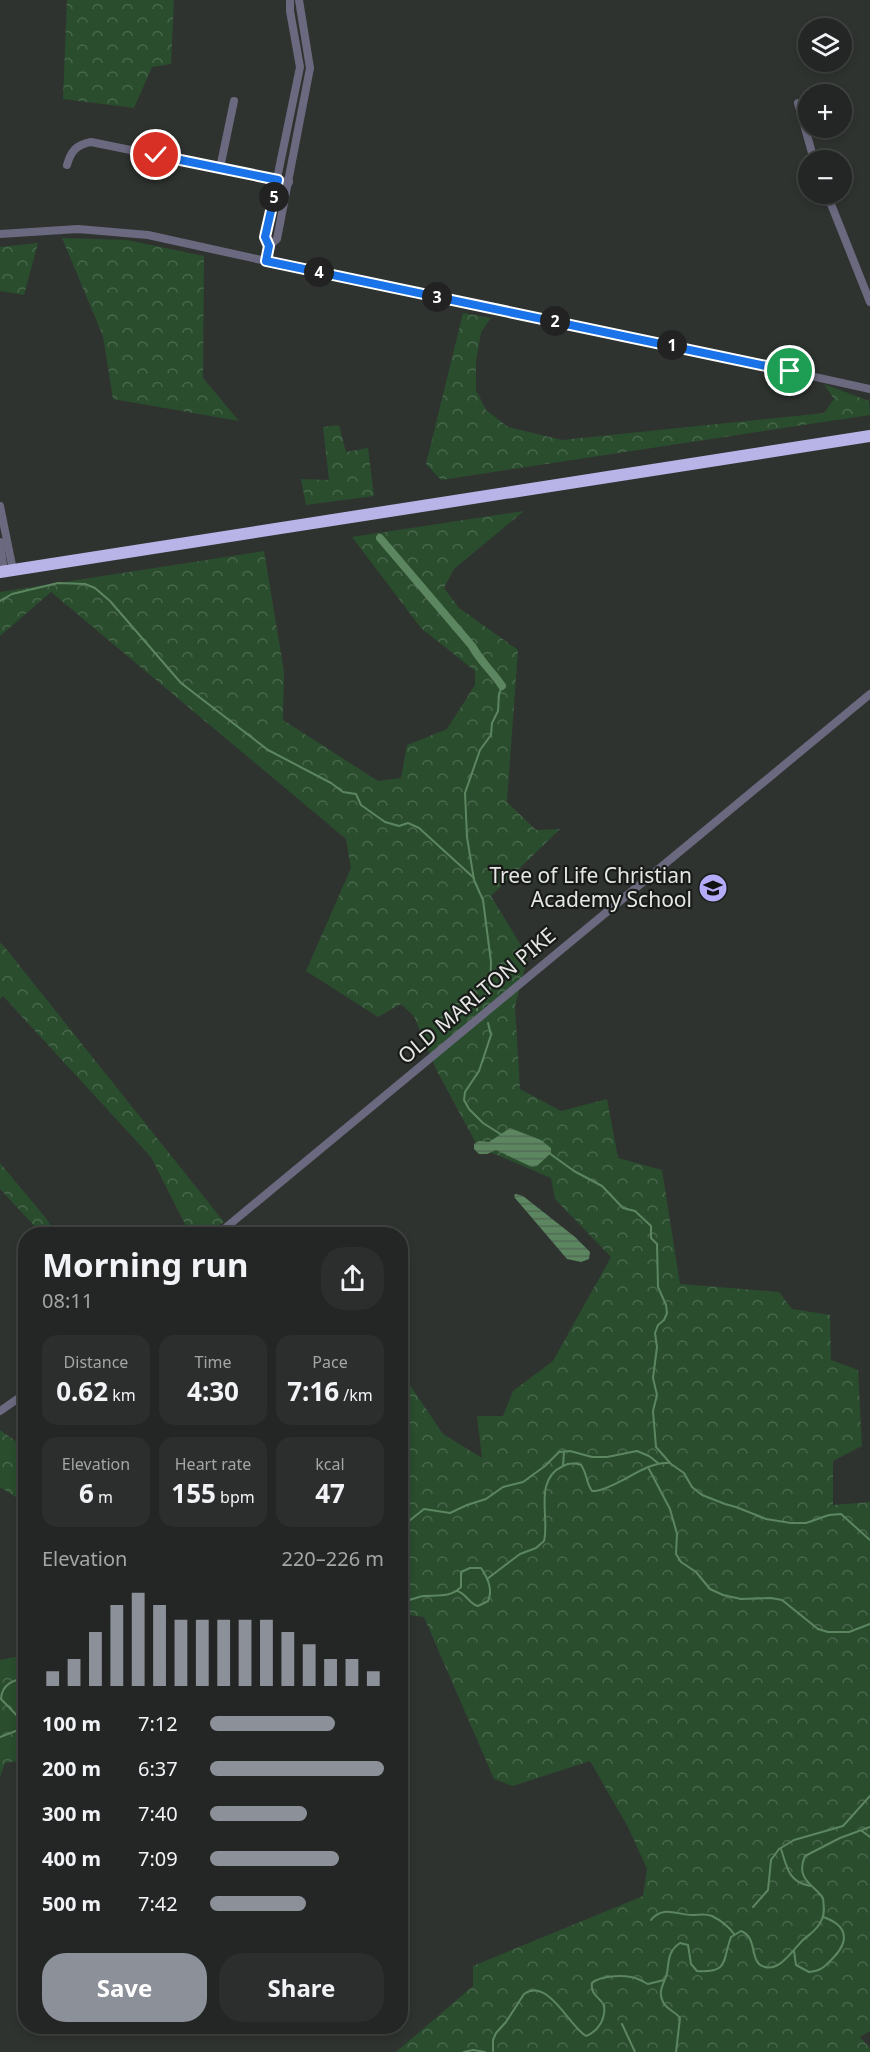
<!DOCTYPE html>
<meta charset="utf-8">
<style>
:root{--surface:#232624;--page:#2b2e2c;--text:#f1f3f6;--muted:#a3a5a6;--line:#404341;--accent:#8c9099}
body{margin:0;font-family:"Noto Sans",sans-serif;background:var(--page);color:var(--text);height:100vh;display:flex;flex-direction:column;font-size:22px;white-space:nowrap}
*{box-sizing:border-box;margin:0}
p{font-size:20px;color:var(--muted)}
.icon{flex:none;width:33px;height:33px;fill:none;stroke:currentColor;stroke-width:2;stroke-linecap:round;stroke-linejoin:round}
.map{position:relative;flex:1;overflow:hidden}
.drawer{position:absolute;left:18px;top:1227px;width:390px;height:807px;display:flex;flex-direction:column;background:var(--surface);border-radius:24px;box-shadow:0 3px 9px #0003,0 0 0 2px var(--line)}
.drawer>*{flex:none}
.controls{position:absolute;left:798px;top:18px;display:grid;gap:12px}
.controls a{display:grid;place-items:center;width:54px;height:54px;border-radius:50%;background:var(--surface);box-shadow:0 3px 9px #0003,0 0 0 2px var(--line);font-size:30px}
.pin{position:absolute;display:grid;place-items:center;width:51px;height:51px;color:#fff;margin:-26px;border:3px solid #fff;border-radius:50%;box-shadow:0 2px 6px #0007}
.km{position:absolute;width:30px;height:30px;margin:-15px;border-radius:50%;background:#222;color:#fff;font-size:16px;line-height:30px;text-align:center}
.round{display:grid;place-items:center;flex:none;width:63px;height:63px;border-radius:24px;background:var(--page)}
.head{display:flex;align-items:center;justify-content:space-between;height:102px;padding:0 24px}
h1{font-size:33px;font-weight:700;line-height:45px}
.stats{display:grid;grid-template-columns:repeat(3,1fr);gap:9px;height:102px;padding:6px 24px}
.stats div{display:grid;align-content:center;border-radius:15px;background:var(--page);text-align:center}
.stats b{font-size:26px;font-weight:700}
.stats small{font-size:16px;font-weight:400}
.stats p{font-size:16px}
.chart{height:168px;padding:12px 24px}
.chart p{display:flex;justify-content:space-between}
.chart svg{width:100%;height:108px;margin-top:6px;stroke:var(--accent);stroke-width:6}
.cta{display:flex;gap:12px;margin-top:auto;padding:12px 24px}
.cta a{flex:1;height:69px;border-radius:24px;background:var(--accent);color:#fff;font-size:24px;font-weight:700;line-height:69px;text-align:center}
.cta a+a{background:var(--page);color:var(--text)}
ul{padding:0 24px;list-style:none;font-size:20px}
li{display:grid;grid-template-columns:96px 72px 1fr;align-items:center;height:45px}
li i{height:15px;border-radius:8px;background:var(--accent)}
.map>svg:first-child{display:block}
</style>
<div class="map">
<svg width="870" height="2052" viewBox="0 0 870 2052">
<defs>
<pattern id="forest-crowns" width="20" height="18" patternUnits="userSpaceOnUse" patternTransform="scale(1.5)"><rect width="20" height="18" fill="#2a4d2e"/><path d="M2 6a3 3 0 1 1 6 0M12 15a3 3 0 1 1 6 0" fill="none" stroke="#49674c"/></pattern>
<pattern id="water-rules" width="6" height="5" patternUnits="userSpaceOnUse" patternTransform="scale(1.5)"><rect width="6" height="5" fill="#5c8660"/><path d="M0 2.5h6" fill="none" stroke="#526c55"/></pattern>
</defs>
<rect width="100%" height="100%" fill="#2f3330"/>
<!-- forest -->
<g fill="url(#forest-crowns)">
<path d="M67,0H174L171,64L152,67L134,108L63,99Z"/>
<path d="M62,238L127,240L204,256L203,378L239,421L113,399L103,336Z"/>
<path d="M38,243L24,295L0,291V247Z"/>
<path d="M463,313L491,318L481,332L476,362V390L486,410L508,427L562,440L824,413L834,399L824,384L869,401L870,415L441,480L426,464Z"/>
<path d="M339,425L346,452L368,448L374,496L306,505L301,479L329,480L323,427Z"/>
<path d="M524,511L454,569L444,588L459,608L518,650L507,802L536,830L560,829L491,896L528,957L515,1006L520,1089L561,1111L607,1099L618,1158L662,1170L680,1284L779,1292L792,1309L830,1315L831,1360L858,1370L862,1446L833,1461V1505L870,1502V2031L860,2037L870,2048V2052H396L473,1986V1966L643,1896L647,1869L628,1827L590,1761L513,1786L494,1779L424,1617L401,1614V1372L443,1434L482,1458L477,1416H503L513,1391L553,1361L611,1257L555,1199L551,1178L478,1147L437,1071L414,1016L401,1004L378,1017L306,971L351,868L346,839L51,592L0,636V592L264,551L284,672L283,720L378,781L401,778L407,745L447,729L475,685V671L421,628L352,537Z"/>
<path d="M0,942L7,950L224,1222L203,1234H190L151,1157L3,996L0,999Z"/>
<path d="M0,1163L45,1217L57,1234H42L0,1189Z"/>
<path d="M0,1430L25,1448V1503L0,1487Z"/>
<path d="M25,1655V1760L5,1763L0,1777V1660Z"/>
</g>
<!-- water -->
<g fill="url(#water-rules)">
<path d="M510,1128L541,1140L551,1148V1153L537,1166L532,1167L496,1150L487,1154H479L474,1149V1144L479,1141L489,1142Z"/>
<path d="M516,1194L523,1196L575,1237L590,1252L589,1259L581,1262L567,1259L515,1198L514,1195Z"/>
</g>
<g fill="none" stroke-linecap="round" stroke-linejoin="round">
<!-- stream -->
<g stroke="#5c8660" stroke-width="2">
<path d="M0,601L12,594L58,583L85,584L95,588L110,601L181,683L268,750L331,783L343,792L356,794L361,805L385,822L399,826L408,823L419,828L474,878"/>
<path d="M477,1010V1005L490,989L491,962L483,900L474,880L467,837L465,793L480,750L491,735L492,723L498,711L499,694L502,686"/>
<path d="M488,1023L491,1035L479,1071L465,1092L464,1100L469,1109L483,1123L502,1135"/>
<path d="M549,1153L574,1171L602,1186L623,1208L635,1211L651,1226V1238L657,1244L658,1287L666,1305L667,1313L664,1320L658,1325L655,1333L657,1347L653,1378L657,1395L653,1411L656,1447L671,1464L684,1473L692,1487L702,1495L725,1504L736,1507L766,1519L791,1523H806L829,1515L841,1514L870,1540"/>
<path d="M563,1466L564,1452"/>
<path d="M649,1469L670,1509L677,1534L676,1554L681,1562L696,1572L710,1589L723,1595L741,1599L771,1598L782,1600L818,1629L828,1632H849L870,1624"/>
<path d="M409,1521L424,1509L450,1513L467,1505L486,1499L503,1487L523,1482L545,1466L559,1452L570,1451L592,1457H607L637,1451L649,1456L658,1463"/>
<path d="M487,1579L520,1554L536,1548L544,1541C550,1517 533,1480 563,1466C569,1463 575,1463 581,1465C587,1473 586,1483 592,1491H595C618,1488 646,1461 668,1463"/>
<path d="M400,1601C410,1602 415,1597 424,1596C437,1595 450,1598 461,1587V1572L470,1568H481C488,1578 493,1590 488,1601L478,1606C469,1604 466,1593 457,1591"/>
<path d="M26,1678C13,1680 2,1684 1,1699L26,1725"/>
<path d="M0,1737L26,1727"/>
<path d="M862,1831L870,1837"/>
<path d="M781,1849C787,1867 788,1882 810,1886"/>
<path d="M753,1907L768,1890L771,1860L779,1849L794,1840L843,1826L870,1796"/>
<path d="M651,1920C662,1905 678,1915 692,1915C699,1915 705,1913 712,1916C720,1920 729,1927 734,1934"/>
<path d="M794,1951L796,1965L809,1972C822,1971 825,1966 834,1957C850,1940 847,1925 823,1917"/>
<path d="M622,2024L635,2052"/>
<path d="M464,2052L473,2050L485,2052"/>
<path d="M493,2052V2040L496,2033L506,2022L524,1994C548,1977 569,2026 586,2036C599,2031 606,2018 604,2005C599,1997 590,1994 592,1983C601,1975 628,1974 640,1980C643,1981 645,1983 648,1984L664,1980"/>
<path d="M676,2052L680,2018C675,2011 667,2010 663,2002C657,1990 665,1983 667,1973C669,1960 668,1951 680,1943L688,1945L691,1964L697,1971C730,1973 722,1960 731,1937L741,1931C759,1938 748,1963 765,1967C780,1971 793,1950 802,1941C809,1934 817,1931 821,1921C825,1915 824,1906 823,1898C813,1884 795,1879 805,1856L840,1838L870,1827"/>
</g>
<!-- canal -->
<path stroke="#5c8660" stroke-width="8" d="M380,538L472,646C480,661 493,672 502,686"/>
<!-- minor -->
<g stroke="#6b697f" stroke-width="8">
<path d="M798,103L814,160"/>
<path d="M67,165C71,151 76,145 91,142L289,182"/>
<path d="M220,168L234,101"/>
<path d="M827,194L870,302"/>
<path d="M0,234L78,229L148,235L339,277L629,336L870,389"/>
<path d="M269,246L277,239L310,68L299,0"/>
<path d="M266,261L269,246L265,237L300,67L290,11V0"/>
<path d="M0,506L13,570"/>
<path d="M0,542L4,572"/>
<path d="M218,1234L870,694"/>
<path d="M0,1411L26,1393"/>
</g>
<!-- highway -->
<path stroke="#b8b4e8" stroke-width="12" d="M0,572L870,436"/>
</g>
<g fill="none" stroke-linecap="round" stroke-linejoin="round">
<!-- route casing -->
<g stroke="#fff" stroke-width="12">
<path id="route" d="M156,155L278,180L265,237L269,246L266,261L790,371"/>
</g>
<!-- route -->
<use href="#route" stroke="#1a73e8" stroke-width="8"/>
</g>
<!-- icons -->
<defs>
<g id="school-disc" transform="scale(1.5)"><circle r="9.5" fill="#b4acf9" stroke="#191b19"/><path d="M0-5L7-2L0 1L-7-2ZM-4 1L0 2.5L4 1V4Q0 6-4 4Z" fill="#111"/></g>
</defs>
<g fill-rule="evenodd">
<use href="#school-disc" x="713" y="888"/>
</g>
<g text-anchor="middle" stroke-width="4.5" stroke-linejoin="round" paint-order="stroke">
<!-- poi labels -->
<g font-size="21" fill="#e4e7e4" stroke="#191b19" text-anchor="end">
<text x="692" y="883">Tree of Life Christian<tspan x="692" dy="24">Academy School</tspan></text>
</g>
<!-- street labels -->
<g font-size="21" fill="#e4e7e4" stroke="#191b19">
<text transform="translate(477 996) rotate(-40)" y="7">OLD MARLTON PIKE</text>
</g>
</g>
</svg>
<div class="controls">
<a><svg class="icon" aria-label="layers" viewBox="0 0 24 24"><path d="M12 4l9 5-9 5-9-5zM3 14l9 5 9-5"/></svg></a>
<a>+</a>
<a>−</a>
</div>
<div class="pin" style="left:790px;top:371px;background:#1e9e55"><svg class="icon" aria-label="arrive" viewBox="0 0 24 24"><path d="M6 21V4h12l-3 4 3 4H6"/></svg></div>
<div class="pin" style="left:156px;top:155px;background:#d93025"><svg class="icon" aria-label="check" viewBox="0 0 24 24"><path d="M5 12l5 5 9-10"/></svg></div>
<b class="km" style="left:672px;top:345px">1</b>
<b class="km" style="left:555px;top:321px">2</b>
<b class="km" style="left:437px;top:297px">3</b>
<b class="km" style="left:319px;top:272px">4</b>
<b class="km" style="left:274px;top:197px">5</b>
<section class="drawer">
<div class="head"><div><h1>Morning run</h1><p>08:11</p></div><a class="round"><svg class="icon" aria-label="share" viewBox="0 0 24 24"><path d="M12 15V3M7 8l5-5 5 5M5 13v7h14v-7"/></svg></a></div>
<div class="stats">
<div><p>Distance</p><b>0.62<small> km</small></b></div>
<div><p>Time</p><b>4:30</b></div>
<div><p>Pace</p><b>7:16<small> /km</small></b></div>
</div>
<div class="stats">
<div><p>Elevation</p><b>6<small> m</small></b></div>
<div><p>Heart rate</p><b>155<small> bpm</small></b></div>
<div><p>kcal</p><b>47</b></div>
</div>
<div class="chart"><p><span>Elevation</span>220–226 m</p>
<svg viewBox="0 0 160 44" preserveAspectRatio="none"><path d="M5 44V38M15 44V33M25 44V22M35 44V11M45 44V6M55 44V11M65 44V17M75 44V17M85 44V17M95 44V17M105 44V17M115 44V22M125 44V27M135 44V33M145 44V33M155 44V38"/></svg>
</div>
<ul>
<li><b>100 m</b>7:12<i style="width:72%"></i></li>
<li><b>200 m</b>6:37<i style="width:100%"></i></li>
<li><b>300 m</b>7:40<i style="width:56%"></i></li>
<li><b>400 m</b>7:09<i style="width:74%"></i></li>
<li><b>500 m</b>7:42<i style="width:55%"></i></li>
</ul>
<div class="cta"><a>Save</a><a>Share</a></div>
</section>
</div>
